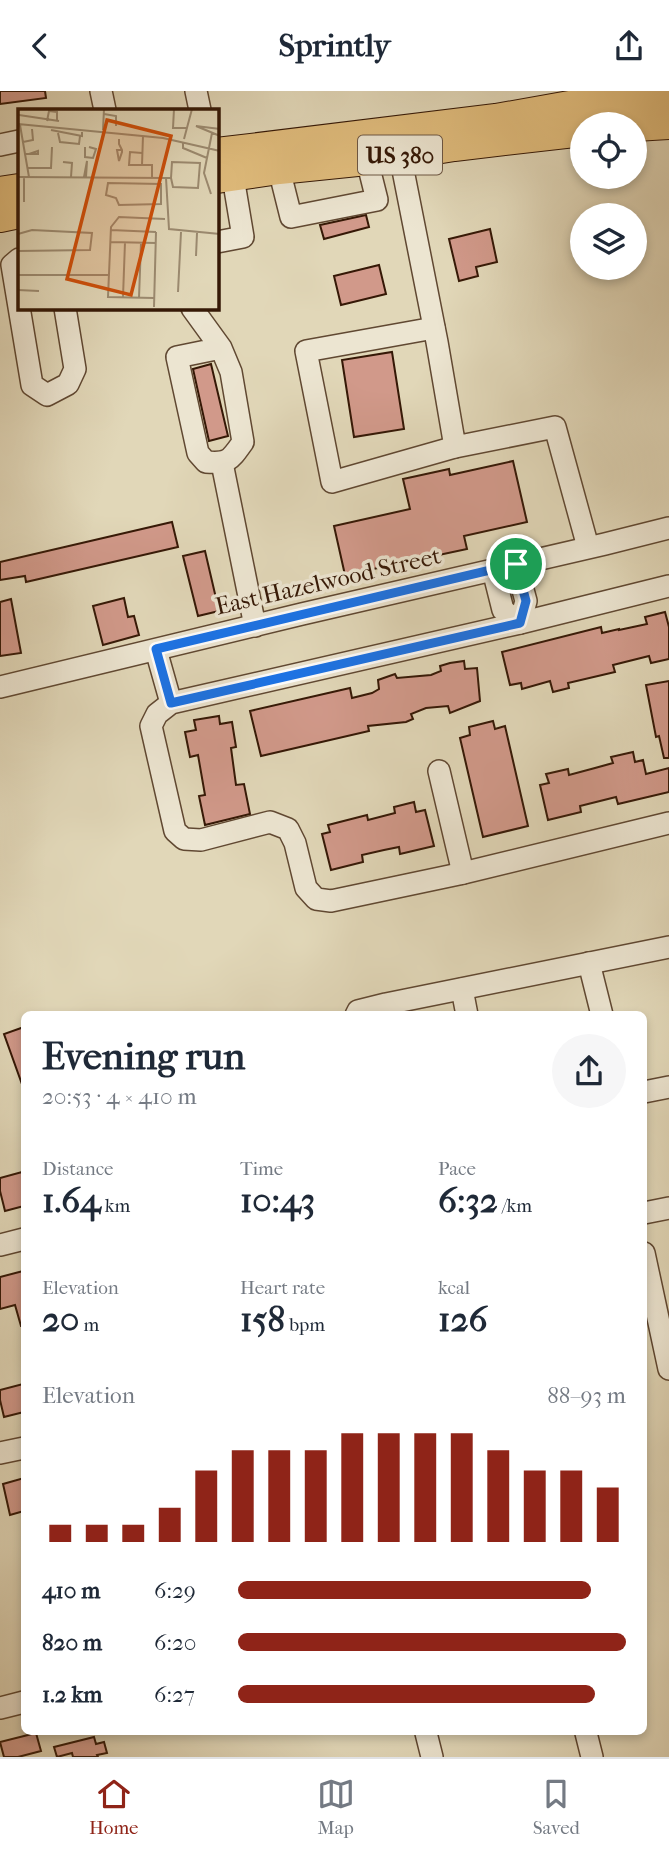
<!DOCTYPE html>
<meta charset="utf-8">
<style>
:root{--surface:#fff;--page:#f6f6f7;--text:#1f2937;--muted:#747a83;--line:#e0e1e3;--accent:#8f2418}
body{margin:0;font-family:"IM FELL French Canon",serif;background:var(--page);color:var(--text);height:100vh;display:flex;flex-direction:column;font-size:26px;white-space:nowrap}
*{box-sizing:border-box;margin:0}
p{font-size:23px;color:var(--muted)}
.icon{flex:none;width:38px;height:38px;fill:none;stroke:currentColor;stroke-width:2;stroke-linecap:round;stroke-linejoin:round}
.map{position:relative;flex:1;overflow:hidden}
.sheet{position:absolute;left:21px;top:920px;width:626px;height:724px;display:flex;flex-direction:column;background:var(--surface);border-radius:10px;box-shadow:0 4px 10px #0003}
.sheet>*{flex:none}
.controls{position:absolute;left:570px;top:21px;display:grid;gap:14px}
.controls a{display:grid;place-items:center;width:77px;height:77px;border-radius:50%;background:var(--surface);box-shadow:0 4px 10px #0003;font-size:35px}
.pin{position:absolute;display:grid;place-items:center;width:60px;height:60px;color:#fff;margin:-30px;border:4px solid #fff;border-radius:50%;box-shadow:0 2px 7px #0007}
.round{display:grid;place-items:center;flex:none;width:74px;height:74px;border-radius:37px;background:var(--page)}
.overview{display:flex;align-items:center;justify-content:space-between;height:119px;padding:0 21px}
h1{font-size:38px;font-weight:700;line-height:52px}
.stats{display:grid;grid-template-columns:repeat(3,1fr);gap:10px;height:119px;padding:7px 21px}
.stats div{display:grid;align-content:center}
.stats b{font-size:35px;font-weight:700}
.stats small{font-size:19px;font-weight:400}
.stats p{font-size:19px}
.chart{height:196px;padding:14px 21px}
.chart p{display:flex;justify-content:space-between}
.chart svg{width:100%;height:126px;margin-top:7px;stroke:var(--accent);stroke-width:6}
ul{padding:0 21px;list-style:none;font-size:23px}
li{display:grid;grid-template-columns:112px 84px 1fr;align-items:center;height:52px}
li i{height:18px;border-radius:9px;background:var(--accent)}
header{display:flex;justify-content:space-between;align-items:center;height:91px;padding:0 21px;background:var(--surface);font-size:32px;font-weight:700}
.tabs{display:flex;justify-content:space-around;align-items:center;height:98px;border-top:2px solid var(--line);background:var(--surface);font-size:19px;color:var(--muted)}
.tabs a{display:grid;justify-items:center;gap:4px}
.tabs .active{color:var(--accent)}
.map>svg:first-child{display:block}
</style>
<header><svg class="icon" aria-label="back" viewBox="0 0 24 24"><path d="M15 5l-7 7 7 7"/></svg>Sprintly<svg class="icon" aria-label="share" viewBox="0 0 24 24"><path d="M12 15V3M7 8l5-5 5 5M5 13v7h14v-7"/></svg></header>
<div class="map">
<svg width="669" height="1666" viewBox="0 0 669 1666">
<rect width="100%" height="100%" fill="#e1d7b8"/>
<filter id="stains"><feTurbulence type="fractalNoise" baseFrequency=".00286" numOctaves="4"/><feColorMatrix values="0 0 0 0 .2 0 0 0 0 .09 0 0 0 0 .02 0 0 0 .5 -.17"/></filter>
<radialGradient id="worn" r=".72"><stop offset=".6" stop-color="#630" stop-opacity="0"/><stop offset="1" stop-color="#630" stop-opacity=".3"/></radialGradient>
<!-- building -->
<g fill="#d1998a" stroke="#351806" stroke-width="2">
<path d="M0,0H45L46,7L0,13Z"/>
<path d="M366,124L369,136L324,148L320,134Z"/>
<path d="M490,138L497,171L476,176L478,185L459,190L449,148Z"/>
<path d="M379,174L386,203L341,214L334,185Z"/>
<path d="M392,261L404,338L354,346L342,269Z"/>
<path d="M211,273L228,345L209,350L193,278Z"/>
<path d="M513,370L527,431L464,445L467,458L345,484L334,435L410,418L403,388L449,378L450,384Z"/>
<path d="M172,431L178,456L26,491L25,485L0,489V471Z"/>
<path d="M205,460L219,520L198,525L183,465Z"/>
<path d="M124,507L128,526L134,525L139,544L103,554L93,515Z"/>
<path d="M11,508L21,562L0,565V511Z"/>
<path d="M665,521L669,536V568L651,572L649,565L613,574L615,581L568,592L569,597L553,601L550,590L522,598L521,592L510,594L502,561L601,536L602,542L619,538V539L647,533L645,526Z"/>
<path d="M464,570L465,578L477,577L480,610L450,622L448,615L426,617L411,623L413,628L406,631L368,635L369,640L261,665L250,620L350,597L352,607L372,602L379,598L378,589L395,583L397,587L431,584L441,580L440,575L450,572Z"/>
<path d="M669,590V667H664L659,645L656,646L646,594Z"/>
<path d="M219,625L220,633L232,631L236,656L231,657L236,694L244,693L250,723L205,734L199,705L205,704L198,664L190,666L185,641L196,639L194,629Z"/>
<path d="M493,630L495,638L505,635L528,735L483,746L460,647L470,644L469,636Z"/>
<path d="M633,661L635,671L643,669L646,683L669,677V701L618,713L616,706L580,715L581,721L548,729L540,694L549,692L546,683L568,678L569,684L595,677L613,672L611,666Z"/>
<path d="M414,711L416,721L425,719L434,755L400,763L399,756L384,759L362,764L363,771L331,779L322,743L330,741L328,734L367,724L368,729L395,722L394,716Z"/>
<path d="M24,936V996H23L4,943Z"/>
<path d="M22,1081L24,1091V1115L5,1120L0,1100V1087Z"/>
<path d="M23,1180L24,1235H21L15,1214L0,1218V1186Z"/>
<path d="M23,1293L24,1321L4,1326L0,1309V1299Z"/>
<path d="M24,1387V1420L10,1424L3,1393Z"/>
<path d="M36,1642L41,1660L18,1666H4L0,1651Z"/>
<path d="M94,1646L96,1653L104,1651L107,1662L97,1664L98,1666H73L72,1662L57,1666L54,1656Z"/>
</g>
<g fill="none" stroke-linecap="round" stroke-linejoin="round">
<!-- minor casing -->
<g stroke="#604832" stroke-width="24">
<g id="minor">
<path d="M101,0L105,19"/>
<path d="M196,0L200,19"/>
<path d="M0,54L19,50"/>
<path d="M279,64V78L291,126L377,109L367,69"/>
<path d="M400,64L437,251L455,356L555,336L588,456"/>
<path d="M217,151L243,146L231,74"/>
<path d="M19,168L12,174L32,294L47,304L68,293L75,278L65,217"/>
<path d="M192,217L221,257L231,281L243,351C230,369 229,373 206,371L198,362L177,266L221,257"/>
<path d="M434,237L306,260L332,391L455,356"/>
<path d="M222,372L255,535"/>
<path d="M493,479L503,519L520,532L526,510L516,473"/>
<path d="M669,495L520,532L171,612L157,623L151,635L175,740L184,748L201,749L270,731L288,738L295,752L306,797L316,808L331,810L459,783L669,732"/>
<path d="M156,559L171,612"/>
<path d="M0,596L302,523L605,453L669,437"/>
<path d="M439,680L463,782"/>
<path d="M589,872L602,924"/>
<path d="M462,898L467,924"/>
<path d="M356,924L358,920L386,913L669,856"/>
<path d="M644,1001L669,996"/>
<path d="M644,1122L669,1117"/>
<path d="M0,1154L24,1148"/>
<path d="M644,1162L669,1278"/>
<path d="M0,1362L24,1357"/>
<path d="M0,1617L24,1611"/>
<path d="M426,1642L432,1666"/>
<path d="M586,1642L592,1666"/>
</g>
</g>
<!-- highway casing -->
<g stroke="#351806" stroke-width="32">
<g id="highway">
<path d="M635,35L669,33"/>
<path d="M217,62L496,28L581,13L669,8"/>
<path d="M217,87L279,78L367,69L454,55L583,40"/>
<path d="M0,101L19,98"/>
<path d="M0,126L19,122"/>
</g>
</g>
<!-- minor -->
<use href="#minor" stroke="#ece5d1" stroke-width="21"/>
<!-- highway -->
<use href="#highway" stroke="#e0bc7c" stroke-width="30"/>
</g>
<g fill="none" stroke-linecap="round" stroke-linejoin="round">
<!-- route casing -->
<g stroke="#fff" stroke-width="14">
<path id="route" d="M516,473L526,510L520,532L171,612L156,558Z"/>
</g>
<!-- route -->
<use href="#route" stroke="#1a73e8" stroke-width="9"/>
</g>
<g text-anchor="middle" stroke-width="7" stroke-linejoin="round" paint-order="stroke">
<!-- shield labels -->
<rect fill="#ece5d1" stroke="#6c5643" stroke-width="2" x="358" y="44.5" width="84" height="39" rx="5"/>
<g font-size="23" font-weight="bold" fill="#351806">
<text x="400" y="72">US 380</text>
</g>
<!-- street labels -->
<g font-size="24" fill="#351806" stroke="#ece5d1">
<text transform="translate(328 490) rotate(-13)" y="8">East Hazelwood Street</text>
</g>
</g>
<!-- overview -->
<g transform="translate(18 18)">
<rect width="201" height="201" fill="#e1d7b8"/>
<path fill="none" stroke="#9c8b71" stroke-width="2" d="M156,0L155,19H169M86,5L98,7V17M1,6L41,12M29,12L31,2L39,3V11M0,15L145,29L202,42M2,16L11,68M202,20L178,17L202,27M33,21L64,27V21M85,21L86,0M40,24L42,33L61,35L62,27M125,27L124,56H134V69M101,30V35L104,41V43L101,52L99,41H104M166,30L174,0M5,33L15,31L14,20M165,33V39L189,49M67,38V48L75,49L78,40L71,38M7,45H20V42L11,45M45,53L54,54L53,68M124,56H111L112,43L124,44M9,59H33L34,38M0,68L148,69L151,120L202,125M6,68V93M66,68L69,52L68,68M148,69H153L154,53L182,54L180,79L155,78L153,69M90,74L143,75V95L101,96L98,89L88,86ZM193,85L186,64L194,24M93,121L138,123M0,125L14,121L74,124L72,141L0,142M92,133L138,134M178,147L179,124M0,166H91M0,181L21,182M160,183L163,123M105,188L107,133M121,189L123,134M136,189L90,188L93,118L101,108L147,110M136,198L138,123"/>
<path fill="#cd4f0b" fill-opacity="0.15" stroke="#cd4f0b" stroke-width="3.5" d="M89,11L153,27L113,186L49,170Z"/>
<rect width="201" height="201" fill="none" stroke="#351806" stroke-width="3.5"/>
</g>
<rect width="100%" height="100%" filter="url(#stains)"/>
<rect width="100%" height="100%" fill="url(#worn)"/>
</svg>
<div class="controls">
<a><svg class="icon" aria-label="locate" viewBox="0 0 24 24"><circle cx="12" cy="12" r="6"/><path d="M12 2v4M12 18v4M2 12h4M18 12h4"/></svg></a>
<a><svg class="icon" aria-label="layers" viewBox="0 0 24 24"><path d="M12 4l9 5-9 5-9-5zM3 14l9 5 9-5"/></svg></a>
</div>
<div class="pin" style="left:516px;top:473px;background:#1e9e55"><svg class="icon" aria-label="arrive" viewBox="0 0 24 24"><path d="M6 21V4h12l-3 4 3 4H6"/></svg></div>
<section class="sheet">
<div class="overview"><div><h1>Evening run</h1><p>20:53 · 4 × 410 m</p></div><a class="round"><svg class="icon" aria-label="share" viewBox="0 0 24 24"><path d="M12 15V3M7 8l5-5 5 5M5 13v7h14v-7"/></svg></a></div>
<div class="stats">
<div><p>Distance</p><b>1.64<small> km</small></b></div>
<div><p>Time</p><b>10:43</b></div>
<div><p>Pace</p><b>6:32<small> /km</small></b></div>
</div>
<div class="stats">
<div><p>Elevation</p><b>20<small> m</small></b></div>
<div><p>Heart rate</p><b>158<small> bpm</small></b></div>
<div><p>kcal</p><b>126</b></div>
</div>
<div class="chart"><p><span>Elevation</span>88–93 m</p>
<svg viewBox="0 0 160 44" preserveAspectRatio="none"><path d="M5 44V38M15 44V38M25 44V38M35 44V32M45 44V19M55 44V12M65 44V12M75 44V12M85 44V6M95 44V6M105 44V6M115 44V6M125 44V12M135 44V19M145 44V19M155 44V25"/></svg>
</div>
<ul>
<li><b>410 m</b>6:29<i style="width:91%"></i></li>
<li><b>820 m</b>6:20<i style="width:100%"></i></li>
<li><b>1.2 km</b>6:27<i style="width:92%"></i></li>
</ul>
</section>
</div>
<nav class="tabs">
<a class="active"><svg class="icon" aria-label="home" viewBox="0 0 24 24"><path d="M3 11l9-7 9 7M6 9v11h12V9"/></svg>Home</a>
<a><svg class="icon" aria-label="map" viewBox="0 0 24 24"><path d="M3 6l6-2 6 2 6-2v14l-6 2-6-2-6 2zM9 4v14M15 6v14"/></svg>Map</a>
<a><svg class="icon" aria-label="saved" viewBox="0 0 24 24"><path d="M7 4h10v16l-5-4-5 4z"/></svg>Saved</a>
</nav>
